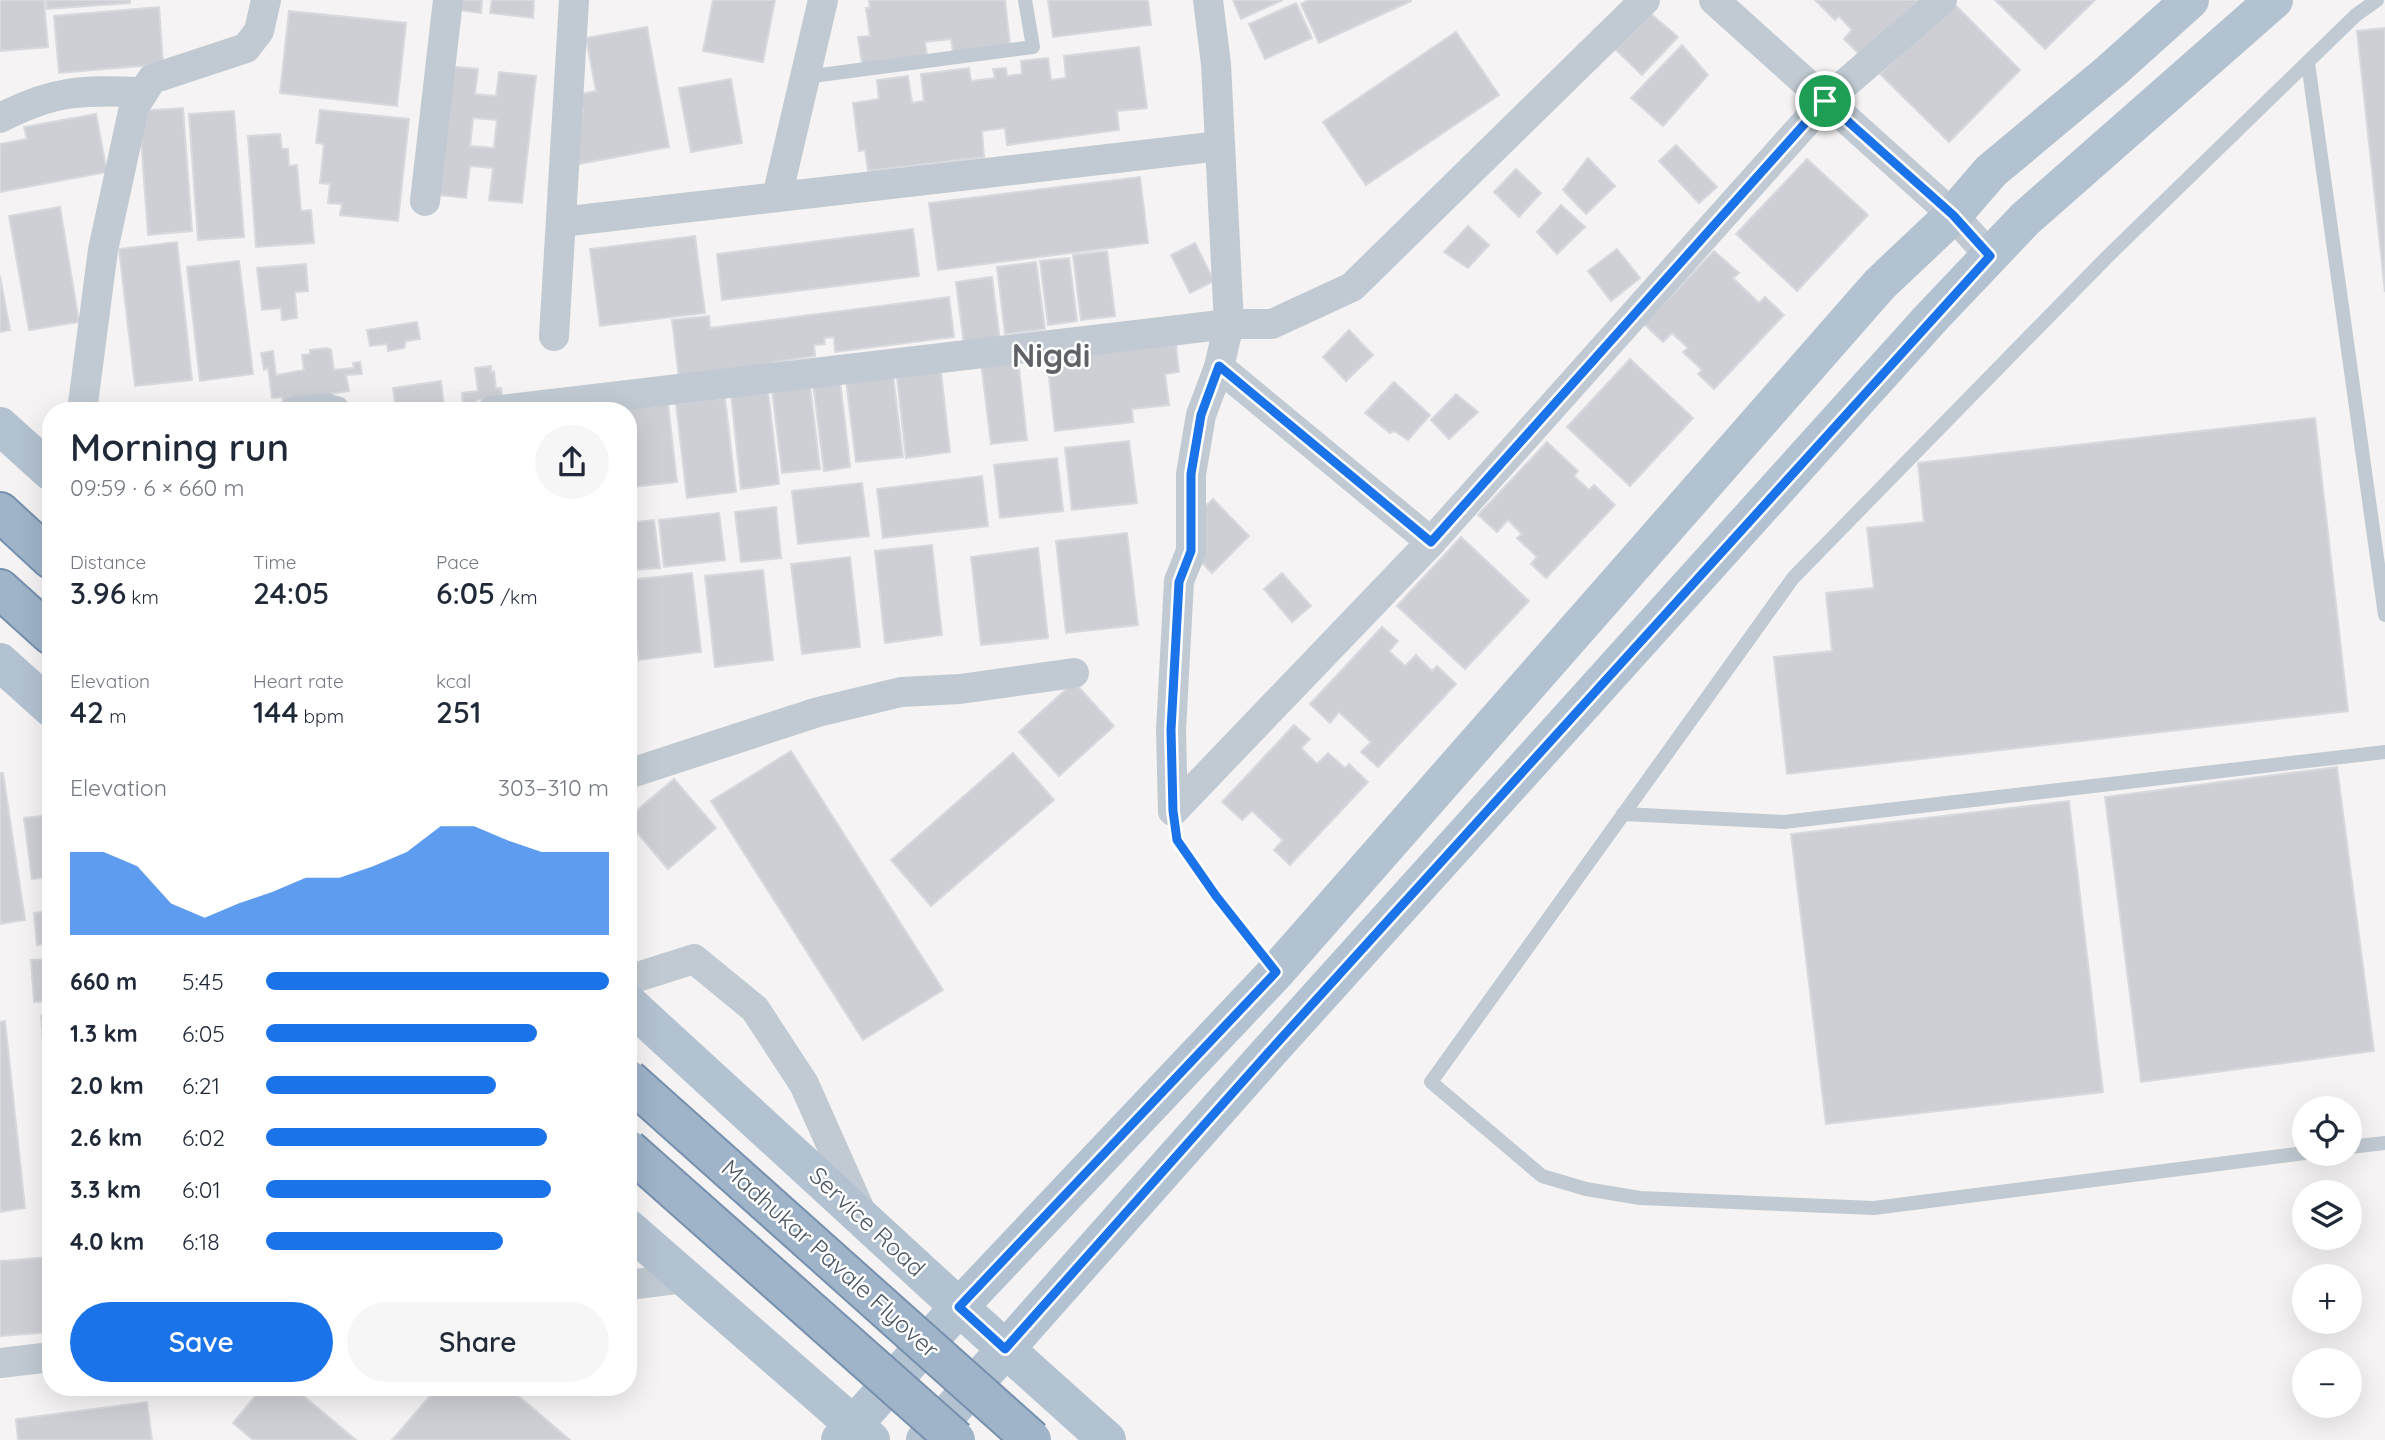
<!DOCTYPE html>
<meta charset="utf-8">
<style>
:root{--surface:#fff;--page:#f6f6f7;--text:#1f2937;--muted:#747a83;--accent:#1a73e8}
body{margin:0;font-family:Quicksand,sans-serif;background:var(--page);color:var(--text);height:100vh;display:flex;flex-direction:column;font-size:26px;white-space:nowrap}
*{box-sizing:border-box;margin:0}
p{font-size:23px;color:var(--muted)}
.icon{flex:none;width:38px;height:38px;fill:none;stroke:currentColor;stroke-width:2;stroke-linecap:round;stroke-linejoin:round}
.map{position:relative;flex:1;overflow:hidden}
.drawer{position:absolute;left:42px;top:402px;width:595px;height:994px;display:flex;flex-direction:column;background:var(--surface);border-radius:28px;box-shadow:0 7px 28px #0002}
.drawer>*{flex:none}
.buttons{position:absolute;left:2292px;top:1096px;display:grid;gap:14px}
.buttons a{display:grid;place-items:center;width:70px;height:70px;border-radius:50%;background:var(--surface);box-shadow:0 7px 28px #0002;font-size:35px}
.pin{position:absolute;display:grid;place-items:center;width:60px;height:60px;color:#fff;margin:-30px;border:4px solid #fff;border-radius:50%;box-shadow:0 2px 7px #0007}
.round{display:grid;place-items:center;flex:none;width:74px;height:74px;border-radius:37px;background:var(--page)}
.summary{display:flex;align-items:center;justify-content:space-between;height:119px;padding:0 28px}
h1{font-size:38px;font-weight:600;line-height:52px}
.metrics{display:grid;grid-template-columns:repeat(3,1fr);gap:10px;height:119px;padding:7px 28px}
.metrics div{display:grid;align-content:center}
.metrics b{font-size:30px;font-weight:600}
.metrics small{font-size:19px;font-weight:400}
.metrics p{font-size:19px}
.chart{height:196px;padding:14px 28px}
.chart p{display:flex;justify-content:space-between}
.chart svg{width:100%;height:126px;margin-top:7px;fill:var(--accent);opacity:.7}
.primary-button{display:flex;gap:14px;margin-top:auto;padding:14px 28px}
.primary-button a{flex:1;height:80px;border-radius:42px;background:var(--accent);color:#fff;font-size:28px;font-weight:600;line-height:80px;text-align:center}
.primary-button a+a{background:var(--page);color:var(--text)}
ul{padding:0 28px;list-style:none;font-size:23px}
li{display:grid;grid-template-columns:112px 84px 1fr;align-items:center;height:52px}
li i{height:18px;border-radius:9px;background:var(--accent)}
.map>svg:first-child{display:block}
</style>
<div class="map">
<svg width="2385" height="1440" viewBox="0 0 2385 1440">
<rect width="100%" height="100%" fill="#f5f3f3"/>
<!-- building -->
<g fill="#cdcfd5" stroke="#d7d9de" stroke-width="2" fill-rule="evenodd">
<path d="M0,0H44L48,47L0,51Z"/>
<path d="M46,0H130V3L47,9Z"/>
<path d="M449,0H482L481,13L448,9Z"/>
<path d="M492,0H534L533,18L490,13Z"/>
<path d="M713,0H775L763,62L703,51Z"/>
<path d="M869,0H1005L1010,45L953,52L951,39L925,42L927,56L862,64L858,37L870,36L866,8H870Z"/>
<path d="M1048,0H1148L1151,25L1053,37Z"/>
<path d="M1233,0H1283L1241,19Z"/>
<path d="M1309,0H1411V1L1319,43L1301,4Z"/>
<path d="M1815,0H1919L1862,57L1844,39L1852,30L1839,16L1835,20Z"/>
<path d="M1995,0H2095L2045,49Z"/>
<path d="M1296,3L1312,38L1265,59L1249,24Z"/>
<path d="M1953,3L2020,70L1949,142L1880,74Z"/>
<path d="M159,7L163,64L59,73L54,16Z"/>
<path d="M289,11L406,23L397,106L280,93Z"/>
<path d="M1651,14L1678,37L1642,75L1615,49Z"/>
<path d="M647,27L669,147L579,164L573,132L577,113L583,112L580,94L596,91L586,38Z"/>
<path d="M2385,28V292L2357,31Z"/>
<path d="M1456,32L1499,95L1366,185L1323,122Z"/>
<path d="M1682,45L1708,75L1663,126L1631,98Z"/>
<path d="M1139,47L1147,108L1117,111L1119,130L1007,145L1005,128L982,131L984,157L868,171L865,150L859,151L853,103L879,99L877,80L908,76L912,103L924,101L921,74L969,68L971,81L995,78L993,69L1006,68L1007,76L1022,74L1021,61L1048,58L1051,80L1066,78L1064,56Z"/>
<path d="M445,66L478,69L475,94L496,96L499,72L536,76L522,203L489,200L493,168L470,166L466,198L431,194ZM473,118L497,120L494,148L470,146Z"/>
<path d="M731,79L742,143L691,152L679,88Z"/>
<path d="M183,108L192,231L148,235L139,111Z"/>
<path d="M320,110L409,119L398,221L340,215L342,204L328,203L330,184L320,183L324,144L316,143Z"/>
<path d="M234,111L244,237L198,240L189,114Z"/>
<path d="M96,114L107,172L0,192V144L27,139L24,127Z"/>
<path d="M280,134L282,149H288L289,166L297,165L301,211L311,210L314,243L256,247L248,136Z"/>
<path d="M1676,145L1717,187L1699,203L1659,161Z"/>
<path d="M1588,158L1615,186L1586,214L1563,190Z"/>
<path d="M1807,159L1868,215L1797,291L1736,234Z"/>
<path d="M1516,169L1541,193L1519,217L1494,192Z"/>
<path d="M1140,177L1148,243L938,270L929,203Z"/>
<path d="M1561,205L1585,227L1557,254L1537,232Z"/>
<path d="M60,207L79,322L29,330L9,216Z"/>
<path d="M1468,226L1489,245L1468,268L1444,252Z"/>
<path d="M913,229L919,276L722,300L717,254Z"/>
<path d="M695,236L705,313L600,326L590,249Z"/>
<path d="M177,242L192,380L135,386L119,249Z"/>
<path d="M1195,243L1214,281L1190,293L1171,255Z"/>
<path d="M1617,249L1640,278L1611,301L1588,271Z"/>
<path d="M1107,251L1115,316L1081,320L1073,255Z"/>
<path d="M1714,251L1739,273L1733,278L1759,303L1765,297L1784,315L1714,389L1698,374L1702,370L1683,352L1688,348L1672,333L1663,342L1644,324Z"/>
<path d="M1069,258L1077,321L1048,325L1040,261Z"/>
<path d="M239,261L253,374L200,381L187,267Z"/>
<path d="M1036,262L1045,329L1005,334L997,267Z"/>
<path d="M306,264L308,291L295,292L297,318L282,320L281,308L262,310L257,268Z"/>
<path d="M0,276L10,330L0,332Z"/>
<path d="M992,277L1000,341L964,345L956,282Z"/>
<path d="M949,297L954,337L835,352L834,337L824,338L825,344L814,345L815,356L773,362L774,374L680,386L672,320L709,316L710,328Z"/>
<path d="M417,322L420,339L406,341L404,348L388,351L387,344L370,346L367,330Z"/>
<path d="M1349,330L1373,355L1346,381L1323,357Z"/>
<path d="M1175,335L1179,372L1165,374L1169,405L1132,409L1133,422L1055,431L1046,350Z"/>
<path d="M327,348L331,350L334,370L354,368L353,363L360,362L362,374L346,375L349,391L329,394L283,407L282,397L272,398L268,368L264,370L261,353L273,351L276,375L304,370L302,355L310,354V350Z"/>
<path d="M1017,350L1027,440L991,444L980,354Z"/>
<path d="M1630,359L1693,418L1630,486L1567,427Z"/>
<path d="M940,363L950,452L906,458L896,368Z"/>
<path d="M491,366V372L494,371L496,389L501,388L502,397L477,400L478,407L463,409L462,393L478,391L475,368Z"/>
<path d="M892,367L903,457L856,462L845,372Z"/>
<path d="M840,380L850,467L824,471L813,383Z"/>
<path d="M441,381L444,408L396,411L393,388Z"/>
<path d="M1394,382L1430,415L1408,440L1394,431L1390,433L1365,413Z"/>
<path d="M810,386L820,469L782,473L772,390Z"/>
<path d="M768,391L779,484L741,489L731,394Z"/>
<path d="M1456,394L1478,412L1449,439L1431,420Z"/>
<path d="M667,395L677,482L632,487L628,455V411H623L622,400Z"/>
<path d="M725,398L736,492L687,498L676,404Z"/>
<path d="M2315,418L2348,711L1787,774L1774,657L1832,651L1826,593L1874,588L1867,528L1924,522L1918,463Z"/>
<path d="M1129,441L1137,503L1072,510L1065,448Z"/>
<path d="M1547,442L1578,471L1574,476L1589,490L1594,485L1615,505L1546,578L1531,564L1537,557L1517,538L1522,534L1508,520L1497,532L1478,515Z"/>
<path d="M1057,458L1063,511L1000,518L994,465Z"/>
<path d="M982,476L988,526L883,538L877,489Z"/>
<path d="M862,483L869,536L798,544L792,491Z"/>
<path d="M1213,499L1249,536L1212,573L1191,551L1201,510Z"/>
<path d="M776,507L781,558L741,562L735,512Z"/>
<path d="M719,513L725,560L664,567L659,520Z"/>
<path d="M654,520L660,568L633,570L628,523Z"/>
<path d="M1127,533L1138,625L1066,633L1056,541Z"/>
<path d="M1461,537L1529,601L1465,669L1397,606Z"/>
<path d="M932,545L942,635L885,643L875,551Z"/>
<path d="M1038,548L1048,638L981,645L971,557Z"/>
<path d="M850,557L860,647L802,654L791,564Z"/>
<path d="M763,570L773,660L715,667L705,576Z"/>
<path d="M692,573L701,652L639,660L630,580Z"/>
<path d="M1282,573L1311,606L1292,622L1264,589Z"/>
<path d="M1382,627L1398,641L1389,651L1405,666L1416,655L1432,671L1437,666L1456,684L1378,767L1361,752L1371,742L1339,712L1330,723L1310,704Z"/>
<path d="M1074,682L1114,726L1059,776L1019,732Z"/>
<path d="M1294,725L1310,739L1301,748L1317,764L1328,753L1345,768L1349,764L1368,782L1290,865L1274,850L1283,840L1252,811L1242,820L1222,802Z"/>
<path d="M791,751L943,990L863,1040L711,801Z"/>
<path d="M1013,753L1054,800L931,906L891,860Z"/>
<path d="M2337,767L2374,1051L2141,1082L2105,797Z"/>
<path d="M0,773H3L25,920L0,924Z"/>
<path d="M674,779L716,828L668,869L628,822V818Z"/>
<path d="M2069,801L2103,1092L1826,1124L1791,834Z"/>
<path d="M51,815V877L32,879L24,818Z"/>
<path d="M51,911V943L37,945L34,913Z"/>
<path d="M51,959V1001L34,1002L31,960Z"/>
<path d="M51,1015V1082H46L41,1016Z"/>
<path d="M5,1021L25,1208L0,1212V1022Z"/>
<path d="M51,1257V1332L0,1336V1261Z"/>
<path d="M262,1388H294L356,1440H253L233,1423Z"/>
<path d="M437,1388H509L570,1440H392Z"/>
<path d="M147,1402L152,1440H18L16,1419Z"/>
</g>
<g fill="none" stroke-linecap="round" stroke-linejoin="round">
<!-- trunk casing -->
<g stroke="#7690ad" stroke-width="42">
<g id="trunk">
<path d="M0,512L51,559"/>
<path d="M0,589L51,635"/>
</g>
</g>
<!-- path -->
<path stroke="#7ad0a6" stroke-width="4.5" stroke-dasharray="5 3.5" stroke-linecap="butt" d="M1180,844L1252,941"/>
<!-- service -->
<g stroke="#c1cad2" stroke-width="14">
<path d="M2308,63L2385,615"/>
<path d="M805,77L1033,47L1025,0"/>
<path d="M1623,814L1784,822L2385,752"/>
<path d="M2350,1147L2385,1143"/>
<path d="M2305,1153L1874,1208L1640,1198L1586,1189L1542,1176L1431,1082L1793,578L2106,258L2356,15L2377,0"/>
</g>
<!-- minor -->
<g stroke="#c1cad2" stroke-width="30">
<path d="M1714,0L1953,215L1990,256"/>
<path d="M0,118C54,90 82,90 142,92"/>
<path d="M777,197L823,0"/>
<path d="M425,201L448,0"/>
<path d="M561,222L1220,146"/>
<path d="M554,336L574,0"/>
<path d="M1219,367L1431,542"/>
<path d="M82,411L103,250L134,107L152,79L246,48L259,31L266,0"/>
<path d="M296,411L326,408L336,411"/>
<path d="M492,411L1229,324H1272L1352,287L1645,0"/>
<path d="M628,774L818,712L901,692L960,689L1074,673"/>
<path d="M1173,811L1431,542L1825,101L1942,0"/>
<path d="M1173,811L1171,730L1179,581L1191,551V474L1201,415L1219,367L1229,324L1216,64L1208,0"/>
<path d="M628,980L694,959L755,1009L804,1084L861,1212"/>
<path d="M628,1285L684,1278"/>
<path d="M0,1363L51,1357"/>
</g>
<!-- primary -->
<g stroke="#b3c2d1" stroke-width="38">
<path d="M0,426L51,472"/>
<path d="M0,662L51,708"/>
<path d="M628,1003L959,1307L1107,1440"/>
<path d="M628,1228L871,1440"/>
<path d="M840,1440L959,1307L1276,972L1880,284L1953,215L1991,171L2111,71L2190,0"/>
<path d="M925,1440L1268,1053L1931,318L2025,219L2274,0"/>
</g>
<!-- trunk -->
<use href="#trunk" stroke="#9fb4c9" stroke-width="38"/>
<!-- trunk-bridge casing -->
<g stroke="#7690ad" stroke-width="42" stroke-linecap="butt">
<g id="trunk-bridge">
<path d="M628,1079L1032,1440"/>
<path d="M628,1149L956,1440"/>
</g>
</g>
<!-- trunk-bridge -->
<use href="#trunk-bridge" stroke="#9fb4c9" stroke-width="38"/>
</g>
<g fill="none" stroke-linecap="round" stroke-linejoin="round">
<!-- route casing -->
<g stroke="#fff" stroke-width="14">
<path id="route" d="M1825,101L1953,215L1990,256L1268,1053L1005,1349L959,1307L1276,972L1216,896L1177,840L1173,811L1171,730L1179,582L1191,551V474L1201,415L1219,366L1431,542Z"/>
</g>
<!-- route -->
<use href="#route" stroke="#1a73e8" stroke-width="9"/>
</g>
<g text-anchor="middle" stroke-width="5" stroke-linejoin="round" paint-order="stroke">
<!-- street labels -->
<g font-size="24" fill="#4a5661" stroke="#fff">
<text transform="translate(867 1222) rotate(43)" y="8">Service Road</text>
<text transform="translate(830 1259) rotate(42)" y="8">Madhukar Pavale Flyover</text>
</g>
<!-- district labels -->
<g font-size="32" font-weight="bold" fill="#5f6368" stroke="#fff">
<text x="1051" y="367">Nigdi</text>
</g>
</g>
</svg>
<div class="buttons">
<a><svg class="icon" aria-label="locate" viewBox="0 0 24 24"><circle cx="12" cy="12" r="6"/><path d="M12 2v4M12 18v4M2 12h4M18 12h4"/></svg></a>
<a><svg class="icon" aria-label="layers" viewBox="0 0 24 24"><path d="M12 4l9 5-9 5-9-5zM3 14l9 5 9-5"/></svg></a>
<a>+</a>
<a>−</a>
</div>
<div class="pin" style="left:1825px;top:101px;background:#1e9e55"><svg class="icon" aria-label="arrive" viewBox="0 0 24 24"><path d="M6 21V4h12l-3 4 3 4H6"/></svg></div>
<section class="drawer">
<div class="summary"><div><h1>Morning run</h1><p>09:59 · 6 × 660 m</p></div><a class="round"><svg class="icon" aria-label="share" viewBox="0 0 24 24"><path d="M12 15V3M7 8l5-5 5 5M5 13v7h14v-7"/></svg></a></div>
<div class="metrics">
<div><p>Distance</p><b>3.96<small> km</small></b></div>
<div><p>Time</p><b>24:05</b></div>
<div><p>Pace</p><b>6:05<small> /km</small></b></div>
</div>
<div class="metrics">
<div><p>Elevation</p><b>42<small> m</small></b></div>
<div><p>Heart rate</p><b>144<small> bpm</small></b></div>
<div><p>kcal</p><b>251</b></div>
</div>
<div class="chart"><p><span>Elevation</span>303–310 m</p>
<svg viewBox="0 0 160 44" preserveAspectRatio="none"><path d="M0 44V15L10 15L20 20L30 33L40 38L50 33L60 29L70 24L80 24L90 20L100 15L110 6L120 6L130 11L140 15L150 15L160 15V44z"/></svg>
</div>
<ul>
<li><b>660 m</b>5:45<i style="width:100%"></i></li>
<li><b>1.3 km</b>6:05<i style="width:79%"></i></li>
<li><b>2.0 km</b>6:21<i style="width:67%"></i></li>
<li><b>2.6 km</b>6:02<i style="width:82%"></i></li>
<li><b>3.3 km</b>6:01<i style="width:83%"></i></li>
<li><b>4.0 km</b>6:18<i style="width:69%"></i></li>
</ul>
<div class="primary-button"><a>Save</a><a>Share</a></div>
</section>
</div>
